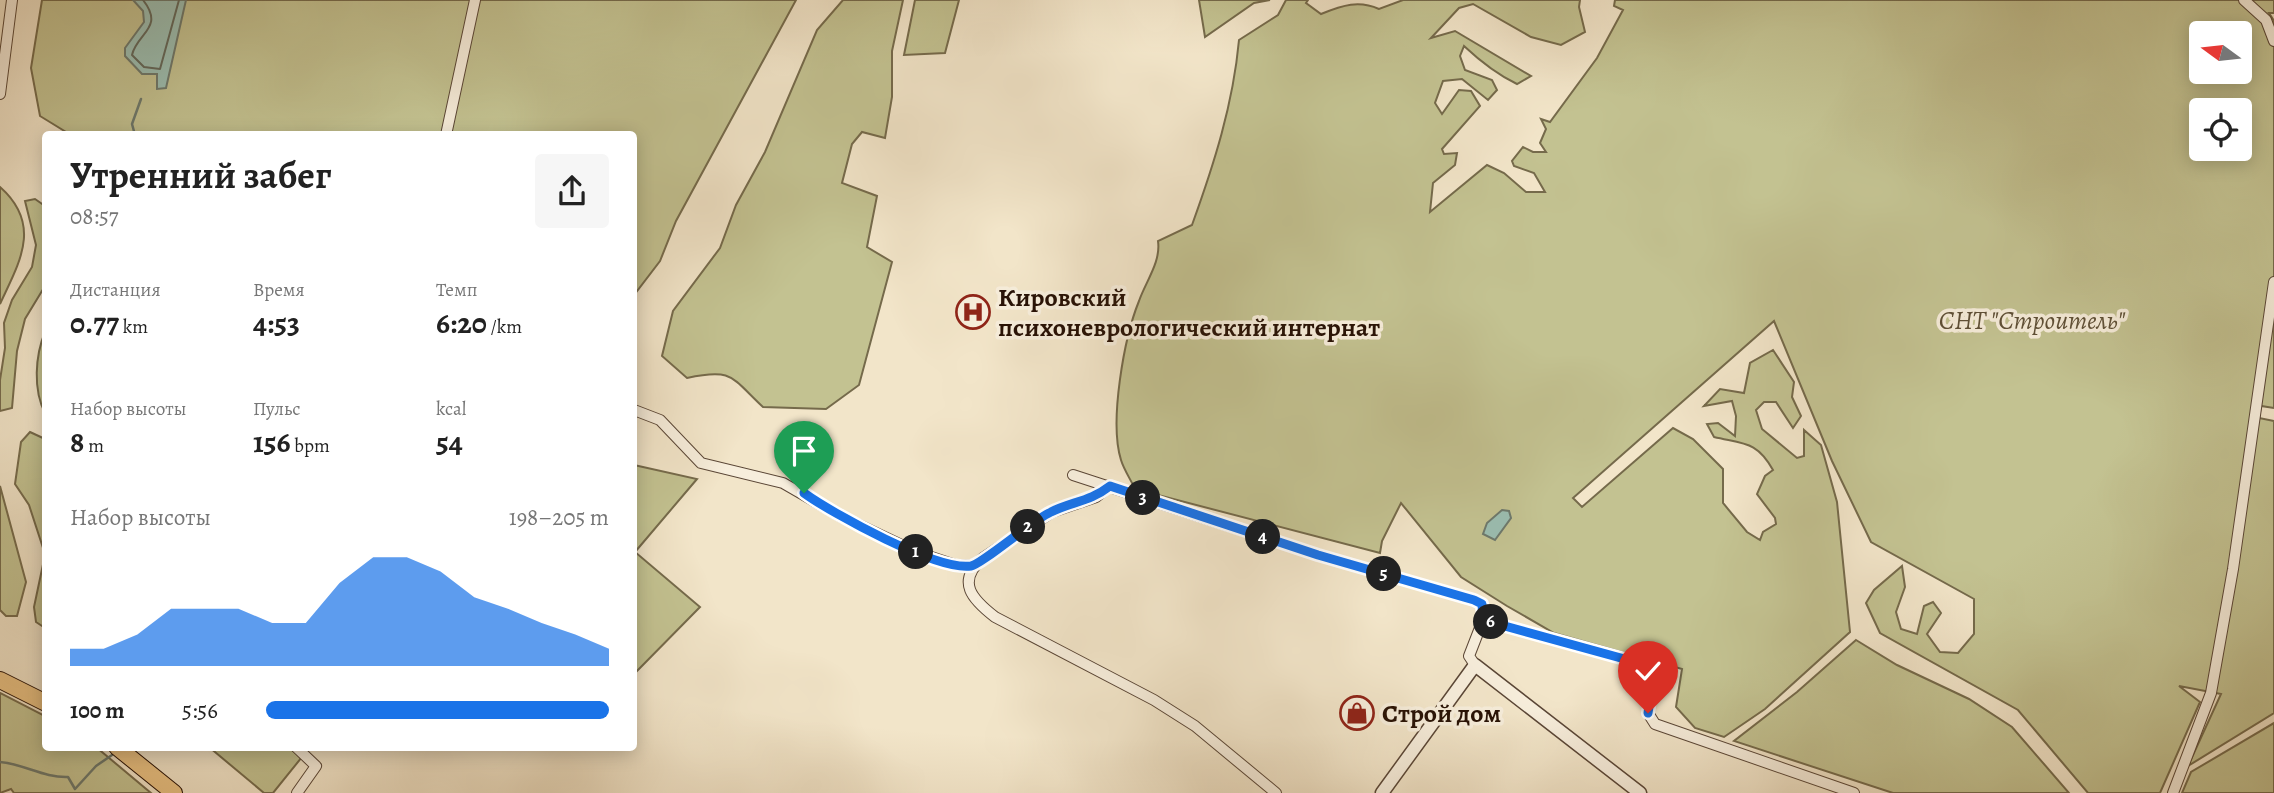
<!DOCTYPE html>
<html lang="ru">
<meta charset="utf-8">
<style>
:root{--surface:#fff;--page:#f6f6f6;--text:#222;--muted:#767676;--accent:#1a73e8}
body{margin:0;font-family:Alegreya,serif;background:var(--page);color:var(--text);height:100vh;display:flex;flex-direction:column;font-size:26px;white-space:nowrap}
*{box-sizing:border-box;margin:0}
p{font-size:23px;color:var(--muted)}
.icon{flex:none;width:38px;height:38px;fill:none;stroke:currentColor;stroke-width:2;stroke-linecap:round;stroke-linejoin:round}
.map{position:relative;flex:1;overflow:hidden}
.sheet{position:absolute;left:42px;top:131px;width:595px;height:620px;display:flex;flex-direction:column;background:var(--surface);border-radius:7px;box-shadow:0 4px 18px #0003}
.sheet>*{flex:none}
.needle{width:46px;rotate:285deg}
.fabs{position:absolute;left:2189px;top:21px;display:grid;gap:14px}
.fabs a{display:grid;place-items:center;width:63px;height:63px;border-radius:7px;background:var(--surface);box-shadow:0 4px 18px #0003;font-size:35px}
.pin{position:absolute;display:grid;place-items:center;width:60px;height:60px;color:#fff;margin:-72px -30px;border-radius:50% 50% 50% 0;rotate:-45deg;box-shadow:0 0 7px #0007}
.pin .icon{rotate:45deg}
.km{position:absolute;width:35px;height:35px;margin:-18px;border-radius:50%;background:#222;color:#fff;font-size:19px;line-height:35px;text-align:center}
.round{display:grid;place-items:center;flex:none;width:74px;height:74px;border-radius:7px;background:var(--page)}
.summary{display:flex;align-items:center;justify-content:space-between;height:119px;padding:0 28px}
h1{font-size:38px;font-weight:700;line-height:52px}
.figures{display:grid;grid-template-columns:repeat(3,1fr);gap:10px;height:119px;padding:7px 28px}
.figures div{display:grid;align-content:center}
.figures b{font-size:30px;font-weight:700}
.figures small{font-size:19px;font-weight:400}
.figures p{font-size:19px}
.chart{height:196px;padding:14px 28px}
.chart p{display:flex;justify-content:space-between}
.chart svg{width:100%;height:126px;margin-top:7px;fill:var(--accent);opacity:.7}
ul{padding:0 28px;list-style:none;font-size:23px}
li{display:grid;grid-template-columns:112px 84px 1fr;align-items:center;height:52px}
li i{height:18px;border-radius:9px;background:var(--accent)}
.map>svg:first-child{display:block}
</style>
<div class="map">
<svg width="2274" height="793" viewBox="0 0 2274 793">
<rect width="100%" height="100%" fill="#f2e5c9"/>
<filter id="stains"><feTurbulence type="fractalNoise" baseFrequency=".00286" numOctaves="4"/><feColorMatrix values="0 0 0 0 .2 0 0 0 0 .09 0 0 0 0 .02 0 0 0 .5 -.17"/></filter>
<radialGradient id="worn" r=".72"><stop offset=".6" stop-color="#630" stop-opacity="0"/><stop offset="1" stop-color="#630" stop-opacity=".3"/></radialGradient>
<!-- green -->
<g fill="#c3c291" stroke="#756a4b" stroke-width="2" fill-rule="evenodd">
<path d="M42,0H796L676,221L660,261L634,295V135H71L40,116L31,68Z"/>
<path d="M843,0H903L892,51V97L885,138L862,132L852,144L842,183L877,196L867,247L892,262L859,385L826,409L763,407C731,377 733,368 687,378L662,356L673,311L720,248L736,205L765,152L817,30Z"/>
<path d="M915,0H959L945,53L904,55Z"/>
<path d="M1199,0H1270L1254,3L1205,37Z"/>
<path d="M1286,0H1308L1306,3L1321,14C1343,5 1359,0 1379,9L1403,0H1580L1579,7L1585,32L1561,45L1531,37L1473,4L1459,8L1431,38L1455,31L1531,76L1517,84C1496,74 1480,61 1464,46L1460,56L1465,70L1492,80L1497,90L1488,100L1462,79L1443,81L1435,103L1442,114L1459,90L1471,91L1480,106L1442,149L1444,154L1457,153L1455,165L1433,183L1430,212L1487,165L1504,173L1526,192H1545L1534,173L1514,166L1512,161L1523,147L1533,152H1546L1540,143L1546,129L1541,119L1550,122L1597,58L1623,10L1614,6L1615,0H2274V13H2269L2274,21V408L2261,406L2259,418L2274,421V713L2188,766L2221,694L2179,686L2200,702L2160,793H2088L2018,710L1880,633L1866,603L1874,590L1902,566L1905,587L1896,612L1901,629L1917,634L1924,606L1933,602L1941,613L1927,634L1940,652L1958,653L1974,634V599L1871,542L1832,461L1774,321L1573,498L1582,507L1673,428L1693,439L1723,469V503L1747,532L1760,540L1763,532L1776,524L1775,518L1757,494L1765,476L1773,470C1757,441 1744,444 1714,437L1707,424L1718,423L1735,436L1736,416L1732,401L1704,406L1720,389L1744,393L1750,363L1773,350L1794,382L1792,397L1801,416L1793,428L1776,402H1764L1756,410L1762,429L1797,458L1804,456V430L1821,445L1837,502L1850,632L1765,709L1724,737L1695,728L1676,707L1682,669L1554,633L1507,606L1461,577L1401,503L1382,541L1380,553L1135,489C1131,480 1124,470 1121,460C1109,422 1124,338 1139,301C1146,281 1161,262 1158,241L1192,225C1214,164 1233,105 1239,40L1278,15ZM2202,33H2240V72H2202ZM2202,110H2240V149H2202Z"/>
<path d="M0,187C43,225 19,263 0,304Z"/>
<path d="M35,199L45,206V286L25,319L17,351L12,408L0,411V380L5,348L4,323L12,300L32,267L36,245L25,201Z"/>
<path d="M45,332V413C33,390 35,356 45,332Z"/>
<path d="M30,432L45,439V554L29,505L15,484L21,442Z"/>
<path d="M634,465L697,479L635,552L700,607L634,674Z"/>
<path d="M0,486L26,582L17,616H6L0,610Z"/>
<path d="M45,555V628L36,622L34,607Z"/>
<path d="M1856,640L1897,665L1969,699L2012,727L2069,793H1893L1734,741L1797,692Z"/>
<path d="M0,693L45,716L46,747H96L151,793H14L11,789L0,793Z"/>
<path d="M2274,723V793H2182L2191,772Z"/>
<path d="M209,747H310L273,793H264Z"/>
</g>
<!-- water -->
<g fill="#9bbfb3" stroke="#6d796d" stroke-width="2">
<path d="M133,0H186L166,88L157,89V74H142L125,56V48L144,22L143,11Z"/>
<path d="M1502,510L1509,511L1511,518L1495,540L1483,534L1487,523Z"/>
</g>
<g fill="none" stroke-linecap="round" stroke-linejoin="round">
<!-- shore -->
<path stroke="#61685c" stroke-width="2" d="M143,0C165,28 137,33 132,55L144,67L160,69L179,0"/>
<!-- stream -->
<g stroke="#6d796d" stroke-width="2.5">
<path d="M135,135L132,124L141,99"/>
<path d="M0,762C24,764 44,778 68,777L75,789L96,766L112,755"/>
</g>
<!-- minor casing -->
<g stroke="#5a4636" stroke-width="12">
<g id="minor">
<path d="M2244,0L2266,20L2274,41"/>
<path d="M0,94L12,0"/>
<path d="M446,135L475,0"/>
<path d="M634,410L660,420L701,463L783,483L842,517L916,552L955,565L973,566"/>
<path d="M1073,475L1318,555L1474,600L1482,604L1483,620L1469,656L1475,665"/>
<path d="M1110,486L1096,497L1052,512L983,558C955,582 973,600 995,617L1154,700L1195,726L1276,793"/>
<path d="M1483,620L1650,666L1654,674L1648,713L1655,724L1854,793"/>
<path d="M296,747L316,766L297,793"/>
<path d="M2173,793L2211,693L2233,569L2274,282"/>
</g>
</g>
<!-- tertiary casing -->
<g stroke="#5a4636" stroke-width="15">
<path id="tertiary" d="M1382,793L1475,665L1640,793"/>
</g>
<!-- primary casing -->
<g stroke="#271105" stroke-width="18">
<g id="primary">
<path d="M0,680L46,703"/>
<path d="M117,747L174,793"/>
</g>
</g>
<!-- minor -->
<use href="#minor" stroke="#f7eedc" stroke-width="10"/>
<!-- tertiary -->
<use href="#tertiary" stroke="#f7eedc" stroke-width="12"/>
<!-- primary -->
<use href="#primary" stroke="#e9c284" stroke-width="16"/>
</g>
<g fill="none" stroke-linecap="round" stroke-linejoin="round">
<!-- route casing -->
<g stroke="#fff" stroke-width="14">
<path id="route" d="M804,493C833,514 937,571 971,566C982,564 1033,520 1051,512C1071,502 1091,501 1110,486L1318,555L1474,600L1482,604L1483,620L1650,666L1654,674L1648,713"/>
</g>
<!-- route -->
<use href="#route" stroke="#1a73e8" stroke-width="9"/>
</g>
<!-- icons -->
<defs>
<g id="hospital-ring" transform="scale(1.75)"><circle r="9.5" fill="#f7eedc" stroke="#8f2418" stroke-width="1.5"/><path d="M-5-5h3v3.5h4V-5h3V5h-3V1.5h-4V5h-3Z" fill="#8f2418"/></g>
<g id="shop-ring" transform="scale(1.75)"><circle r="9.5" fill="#f7eedc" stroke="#8f2418" stroke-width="1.5"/><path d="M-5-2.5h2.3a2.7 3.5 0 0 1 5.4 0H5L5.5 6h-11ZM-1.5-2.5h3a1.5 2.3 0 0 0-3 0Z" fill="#8f2418"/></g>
</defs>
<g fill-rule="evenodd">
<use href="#hospital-ring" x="973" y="312"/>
<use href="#shop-ring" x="1357" y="713"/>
</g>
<g text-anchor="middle" stroke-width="7" stroke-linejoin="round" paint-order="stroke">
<!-- poi labels -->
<g font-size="26" font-weight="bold" fill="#271105" stroke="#f7eedc" text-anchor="start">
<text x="998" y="306">Кировский<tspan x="998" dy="30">психоневрологический интернат</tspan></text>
<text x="1382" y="722">Строй дом</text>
</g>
<!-- park labels -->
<g font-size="26" font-style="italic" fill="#5e4f36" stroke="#f7eedc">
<text x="2032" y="329">СНТ "Строитель"</text>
</g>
</g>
<rect width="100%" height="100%" filter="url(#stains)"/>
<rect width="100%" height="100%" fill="url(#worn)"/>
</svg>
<div class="fabs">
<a><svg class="needle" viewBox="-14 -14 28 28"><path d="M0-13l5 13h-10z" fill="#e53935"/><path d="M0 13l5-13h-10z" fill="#767676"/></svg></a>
<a><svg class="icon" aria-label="locate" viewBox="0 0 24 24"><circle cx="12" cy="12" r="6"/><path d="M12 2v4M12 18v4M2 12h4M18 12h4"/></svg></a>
</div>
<div class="pin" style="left:804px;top:493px;background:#1e9e55"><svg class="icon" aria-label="arrive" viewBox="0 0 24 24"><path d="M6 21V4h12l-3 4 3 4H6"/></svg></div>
<div class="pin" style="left:1648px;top:713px;background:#d93025"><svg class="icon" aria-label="check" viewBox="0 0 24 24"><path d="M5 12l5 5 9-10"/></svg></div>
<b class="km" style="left:916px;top:552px">1</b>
<b class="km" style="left:1028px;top:527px">2</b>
<b class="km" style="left:1143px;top:498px">3</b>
<b class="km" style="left:1263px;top:537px">4</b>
<b class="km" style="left:1384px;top:574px">5</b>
<b class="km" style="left:1491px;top:622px">6</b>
<section class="sheet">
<div class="summary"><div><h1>Утренний забег</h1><p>08:57</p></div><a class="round"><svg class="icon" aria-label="share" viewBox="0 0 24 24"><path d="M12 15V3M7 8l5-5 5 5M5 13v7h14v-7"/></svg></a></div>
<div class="figures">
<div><p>Дистанция</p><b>0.77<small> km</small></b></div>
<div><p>Время</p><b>4:53</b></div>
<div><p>Темп</p><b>6:20<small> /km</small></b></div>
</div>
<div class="figures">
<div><p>Набор высоты</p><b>8<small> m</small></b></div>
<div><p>Пульс</p><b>156<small> bpm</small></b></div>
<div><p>kcal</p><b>54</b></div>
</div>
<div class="chart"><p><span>Набор высоты</span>198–205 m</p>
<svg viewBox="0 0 160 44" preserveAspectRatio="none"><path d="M0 44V38L10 38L20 33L30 24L40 24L50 24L60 29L70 29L80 15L90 6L100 6L110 11L120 20L130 24L140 29L150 33L160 38V44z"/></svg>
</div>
<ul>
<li><b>100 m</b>5:56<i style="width:100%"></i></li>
</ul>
</section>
</div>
